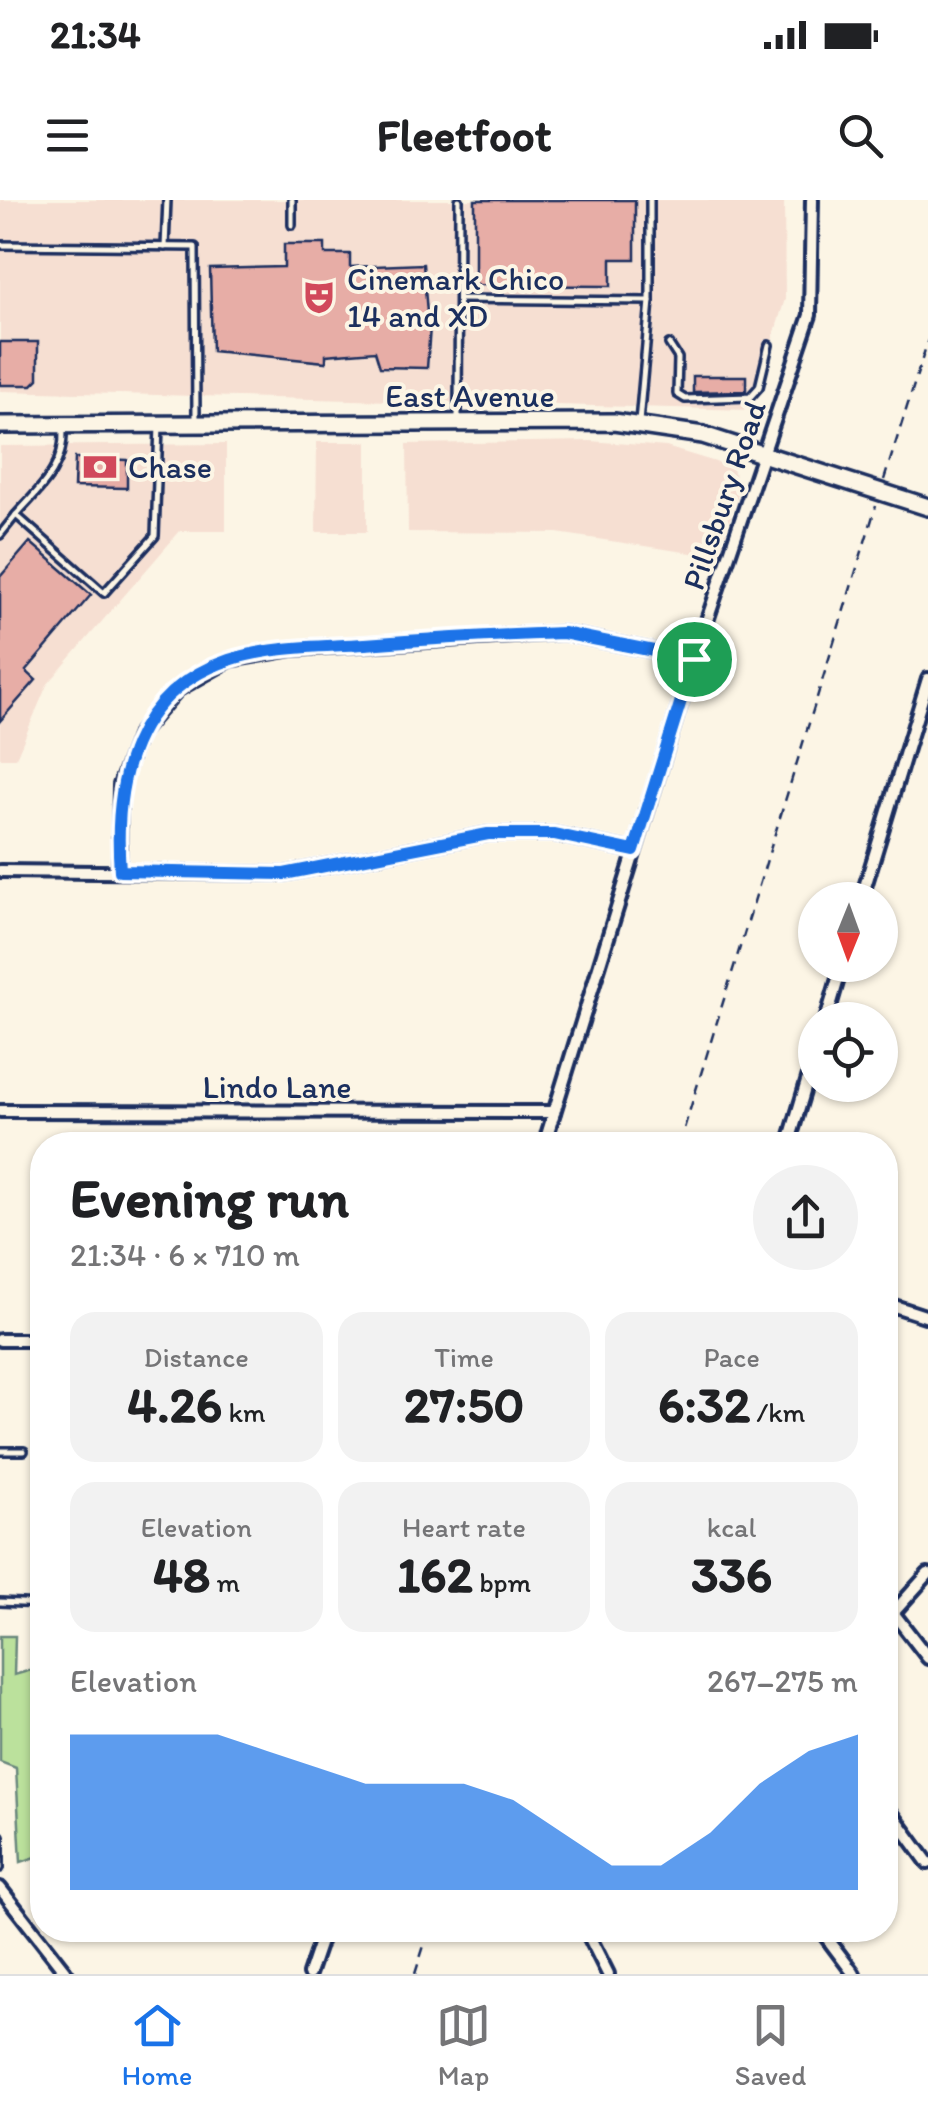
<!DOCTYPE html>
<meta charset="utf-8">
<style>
:root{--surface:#fff;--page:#f2f2f2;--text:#202124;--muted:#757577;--line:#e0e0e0;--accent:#1a73e8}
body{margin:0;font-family:Itim,sans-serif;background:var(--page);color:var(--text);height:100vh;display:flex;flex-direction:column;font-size:38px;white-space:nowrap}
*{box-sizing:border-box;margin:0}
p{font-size:32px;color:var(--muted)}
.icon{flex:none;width:55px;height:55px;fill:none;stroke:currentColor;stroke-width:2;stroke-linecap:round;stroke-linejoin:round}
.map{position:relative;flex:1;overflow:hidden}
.drawer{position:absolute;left:30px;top:932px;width:868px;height:810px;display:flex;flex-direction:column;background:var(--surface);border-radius:40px;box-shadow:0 2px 8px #0004}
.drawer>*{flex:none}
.needle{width:65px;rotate:181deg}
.controls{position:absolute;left:798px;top:682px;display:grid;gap:20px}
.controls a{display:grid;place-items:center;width:100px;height:100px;border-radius:50%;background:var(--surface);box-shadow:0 2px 8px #0004;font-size:50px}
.pin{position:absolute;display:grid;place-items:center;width:85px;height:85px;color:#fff;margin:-42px;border:5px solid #fff;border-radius:50%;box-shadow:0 2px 10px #0007}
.round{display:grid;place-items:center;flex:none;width:105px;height:105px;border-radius:52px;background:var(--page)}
.overview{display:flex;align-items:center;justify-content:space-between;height:170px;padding:0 40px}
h1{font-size:55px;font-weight:800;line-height:75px}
.figures{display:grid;grid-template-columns:repeat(3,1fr);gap:15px;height:170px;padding:10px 40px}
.figures div{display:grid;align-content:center;border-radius:25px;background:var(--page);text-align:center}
.figures b{font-size:50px;font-weight:800}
.figures small{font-size:28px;font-weight:400}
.figures p{font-size:28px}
.chart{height:280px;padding:20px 40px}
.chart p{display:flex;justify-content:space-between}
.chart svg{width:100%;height:180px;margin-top:10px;fill:var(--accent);opacity:.7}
.status{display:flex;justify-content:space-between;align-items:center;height:70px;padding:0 50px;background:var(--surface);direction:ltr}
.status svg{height:28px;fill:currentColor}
header{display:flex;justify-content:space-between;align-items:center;height:130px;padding:0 40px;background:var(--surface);font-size:45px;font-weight:800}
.tab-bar{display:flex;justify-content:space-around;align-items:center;height:140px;border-top:2px solid var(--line);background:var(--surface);font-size:28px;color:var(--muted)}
.tab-bar a{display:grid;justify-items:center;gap:5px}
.tab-bar .on{color:var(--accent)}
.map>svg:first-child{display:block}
</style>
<div class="status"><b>21:34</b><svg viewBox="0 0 49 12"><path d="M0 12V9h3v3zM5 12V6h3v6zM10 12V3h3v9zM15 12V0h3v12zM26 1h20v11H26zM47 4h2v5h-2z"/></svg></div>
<header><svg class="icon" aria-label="menu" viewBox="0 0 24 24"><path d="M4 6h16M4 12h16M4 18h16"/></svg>Fleetfoot<svg class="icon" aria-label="search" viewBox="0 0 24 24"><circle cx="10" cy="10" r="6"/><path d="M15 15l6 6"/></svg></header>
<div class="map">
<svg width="928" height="1774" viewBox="0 0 928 1774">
<rect width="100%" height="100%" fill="#fcf5e5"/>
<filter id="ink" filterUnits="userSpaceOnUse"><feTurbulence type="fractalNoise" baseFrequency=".01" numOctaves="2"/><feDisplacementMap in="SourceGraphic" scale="20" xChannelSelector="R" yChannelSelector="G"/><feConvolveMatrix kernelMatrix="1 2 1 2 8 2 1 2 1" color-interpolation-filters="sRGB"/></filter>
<g filter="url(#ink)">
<!-- built -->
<g fill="#f6dfd2">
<path d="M0,0H784L785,99L751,210L0,191Z"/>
<path d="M590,241L666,247L732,267L740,287L718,357L557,333L408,332L407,244Z"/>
<path d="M317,242H367V332H316Z"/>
<path d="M226,244V331H180L47,485L16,558H0V246Z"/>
</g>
<!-- green -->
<path fill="#bbe19c" stroke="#6b887d" stroke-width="2.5" d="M0,1436H15L14,1475L42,1467V1655L21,1662L16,1568L0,1562Z"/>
<!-- building -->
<g fill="#e7ada6" stroke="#1b2f5e" stroke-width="2.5">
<path d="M475,0H635V59H611V86L475,85Z"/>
<path d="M284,44H325V54H350V67L423,64L427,113H431L427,168L380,167L375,151L326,155V162L212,151L210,69L284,67Z"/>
<path d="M0,142H38V179L32,185H0Z"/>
<path d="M693,176H746V191L693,192Z"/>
<path d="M75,258L127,260V288L74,287Z"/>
<path d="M30,342L91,395L26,471L36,480L0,521V377Z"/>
</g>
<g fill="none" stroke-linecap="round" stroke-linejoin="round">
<!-- service casing -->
<g stroke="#1b2f5e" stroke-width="12">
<g id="service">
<path d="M292,25V0"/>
<path d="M0,45L195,47L196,219"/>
<path d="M165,47L167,0"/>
<path d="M459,99L650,101"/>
<path d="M669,144L678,158L677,194L685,199L750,197L759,187L769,145"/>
<path d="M458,220L459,0"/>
<path d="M639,222L650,101V0"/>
<path d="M16,315C39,289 65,268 63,230"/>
<path d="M0,335L16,315L104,393L155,336L159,226"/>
<path d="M0,1251H24"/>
<path d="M0,1402L42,1404"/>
<path d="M0,1636V1668"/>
</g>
</g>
<!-- minor casing -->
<g stroke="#1b2f5e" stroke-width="18">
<g id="minor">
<path d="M0,671L284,674L488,634H554L634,651"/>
<path d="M119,671L120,585L139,534L177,490L230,460L293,449L563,433L694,459"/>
<path d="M861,700L928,479"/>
<path d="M826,820L842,765"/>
<path d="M0,911L554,912"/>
<path d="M544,945L694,459L810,115L812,0"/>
<path d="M788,945L815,855"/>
<path d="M885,1103L928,1117"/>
<path d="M0,1140H42"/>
<path d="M894,1414L928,1458"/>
<path d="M885,1422L928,1374"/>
<path d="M885,1604L928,1663"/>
<path d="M0,1688L67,1774"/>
<path d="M586,1730L608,1774"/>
<path d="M821,1730L854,1774"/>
<path d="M309,1774L324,1730"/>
</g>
</g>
<!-- secondary casing -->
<g stroke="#1b2f5e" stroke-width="22">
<path id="secondary" d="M0,225L614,222L703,235L928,307"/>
</g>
<!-- path -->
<g stroke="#1b2f5e" stroke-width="2.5" stroke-dasharray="10 8" stroke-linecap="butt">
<path d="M884,280L928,140"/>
<path d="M679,945L876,306"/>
<path d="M415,1774L429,1730"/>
</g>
<!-- service -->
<use href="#service" stroke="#fcf5e5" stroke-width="5"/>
<!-- minor -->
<use href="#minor" stroke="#fcf5e5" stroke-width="10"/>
<!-- secondary -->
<use href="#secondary" stroke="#fcf5e5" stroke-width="15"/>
</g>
</g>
<g fill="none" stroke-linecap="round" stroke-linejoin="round" filter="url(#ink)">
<!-- route casing -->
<g stroke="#fff" stroke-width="20">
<path id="route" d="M563,433L694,459L634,651L554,634H488L284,674L120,671C113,581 133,492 229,460C272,446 320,447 365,444C431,439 497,435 563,433Z"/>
</g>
<!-- route -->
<use href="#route" stroke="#1a73e8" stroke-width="12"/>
</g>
<!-- icons -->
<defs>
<g id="theatre-bare" transform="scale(2.7)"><path d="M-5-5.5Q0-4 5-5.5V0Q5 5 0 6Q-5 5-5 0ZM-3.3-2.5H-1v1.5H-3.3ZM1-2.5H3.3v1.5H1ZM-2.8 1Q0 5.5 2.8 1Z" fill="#d1495b" stroke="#fcf5e5" stroke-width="2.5" paint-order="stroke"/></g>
<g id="bank-bare" transform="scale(2.7)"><path d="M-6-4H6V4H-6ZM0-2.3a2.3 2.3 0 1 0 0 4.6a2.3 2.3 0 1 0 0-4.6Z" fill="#d1495b" stroke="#fcf5e5" stroke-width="2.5" paint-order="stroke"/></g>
</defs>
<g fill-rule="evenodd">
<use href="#theatre-bare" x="319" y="97"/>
<use href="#bank-bare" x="100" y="267"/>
</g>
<g text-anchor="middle" stroke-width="8" stroke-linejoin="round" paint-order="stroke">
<!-- poi labels -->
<g font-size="32" fill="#1b2f5e" stroke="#fcf5e5" text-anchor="start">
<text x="347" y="90">Cinemark Chico<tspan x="347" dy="37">14 and XD</tspan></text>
<text x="128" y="278">Chase</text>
</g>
<!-- street labels -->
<g font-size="32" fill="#1b2f5e" stroke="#fcf5e5">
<text x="470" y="207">East Avenue</text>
<text transform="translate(724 295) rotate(-71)" y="11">Pillsbury Road</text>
<text x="277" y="898">Lindo Lane</text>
</g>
</g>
</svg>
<div class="controls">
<a><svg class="needle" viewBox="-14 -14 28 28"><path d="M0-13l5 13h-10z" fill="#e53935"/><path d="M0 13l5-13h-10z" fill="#757577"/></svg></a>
<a><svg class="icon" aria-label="locate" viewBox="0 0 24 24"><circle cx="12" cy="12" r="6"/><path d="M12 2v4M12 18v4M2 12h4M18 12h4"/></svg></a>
</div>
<div class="pin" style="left:694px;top:459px;background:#1e9e55"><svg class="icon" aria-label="arrive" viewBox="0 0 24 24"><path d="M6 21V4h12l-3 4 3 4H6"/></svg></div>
<section class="drawer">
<div class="overview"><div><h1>Evening run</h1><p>21:34 · 6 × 710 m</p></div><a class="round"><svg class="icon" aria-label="share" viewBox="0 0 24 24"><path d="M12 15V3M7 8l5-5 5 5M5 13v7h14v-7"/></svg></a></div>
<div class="figures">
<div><p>Distance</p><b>4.26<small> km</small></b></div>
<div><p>Time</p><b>27:50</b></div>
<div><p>Pace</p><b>6:32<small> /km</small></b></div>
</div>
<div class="figures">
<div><p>Elevation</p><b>48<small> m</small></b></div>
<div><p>Heart rate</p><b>162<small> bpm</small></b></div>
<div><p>kcal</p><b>336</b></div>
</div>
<div class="chart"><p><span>Elevation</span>267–275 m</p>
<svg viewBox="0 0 160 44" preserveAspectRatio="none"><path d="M0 44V6L10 6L20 6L30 6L40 10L50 14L60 18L70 18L80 18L90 22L100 30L110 38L120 38L130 30L140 18L150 10L160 6V44z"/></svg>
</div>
</section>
</div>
<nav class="tab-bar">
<a class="on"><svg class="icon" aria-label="home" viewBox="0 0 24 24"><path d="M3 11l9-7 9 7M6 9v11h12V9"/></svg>Home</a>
<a><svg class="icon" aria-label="map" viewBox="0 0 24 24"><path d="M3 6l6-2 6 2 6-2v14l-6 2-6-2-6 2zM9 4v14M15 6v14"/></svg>Map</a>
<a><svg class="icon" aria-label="saved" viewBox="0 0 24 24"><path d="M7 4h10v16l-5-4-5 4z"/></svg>Saved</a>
</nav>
